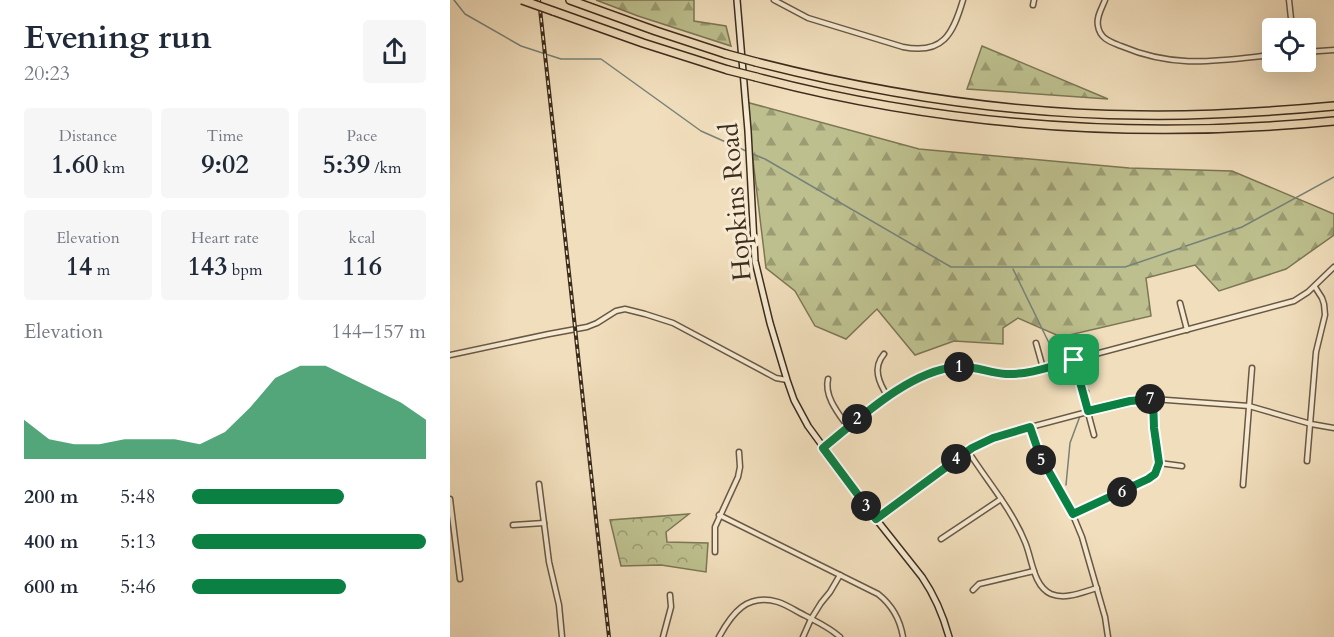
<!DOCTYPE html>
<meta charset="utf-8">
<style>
:root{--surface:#fff;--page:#f6f6f7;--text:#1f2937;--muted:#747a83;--accent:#0b8043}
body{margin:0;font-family:Cardo,serif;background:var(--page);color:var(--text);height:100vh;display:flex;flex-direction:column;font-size:22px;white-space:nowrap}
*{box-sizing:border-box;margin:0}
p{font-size:20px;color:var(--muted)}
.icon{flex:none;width:33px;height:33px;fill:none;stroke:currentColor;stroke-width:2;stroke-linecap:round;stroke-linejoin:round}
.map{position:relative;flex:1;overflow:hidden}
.panel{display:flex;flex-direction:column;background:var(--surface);width:450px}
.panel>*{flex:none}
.controls{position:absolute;left:812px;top:18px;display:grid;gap:12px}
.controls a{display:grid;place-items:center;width:54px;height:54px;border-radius:6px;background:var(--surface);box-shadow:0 6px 24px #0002;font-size:30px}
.pin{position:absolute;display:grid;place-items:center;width:51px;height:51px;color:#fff;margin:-26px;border-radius:12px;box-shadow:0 3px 9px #0006}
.km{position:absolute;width:30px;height:30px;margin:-15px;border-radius:50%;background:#222;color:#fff;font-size:16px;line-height:30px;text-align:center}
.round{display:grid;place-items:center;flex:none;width:63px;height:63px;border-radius:6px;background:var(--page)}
.overview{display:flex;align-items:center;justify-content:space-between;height:102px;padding:0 24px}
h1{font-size:33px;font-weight:600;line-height:45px}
.stats{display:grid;grid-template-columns:repeat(3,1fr);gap:9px;height:102px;padding:6px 24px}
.stats div{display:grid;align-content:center;border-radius:6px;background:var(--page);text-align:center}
.stats b{font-size:26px;font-weight:600}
.stats small{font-size:16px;font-weight:400}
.stats p{font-size:16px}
.chart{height:168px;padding:12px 24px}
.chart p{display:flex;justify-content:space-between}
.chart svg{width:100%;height:108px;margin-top:6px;fill:var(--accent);opacity:.7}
ul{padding:0 24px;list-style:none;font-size:20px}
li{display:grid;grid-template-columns:96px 72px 1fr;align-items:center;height:45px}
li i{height:15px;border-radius:8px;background:var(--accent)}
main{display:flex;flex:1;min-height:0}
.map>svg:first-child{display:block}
</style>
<main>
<section class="panel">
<div class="overview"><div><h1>Evening run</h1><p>20:23</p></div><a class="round"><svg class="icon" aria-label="share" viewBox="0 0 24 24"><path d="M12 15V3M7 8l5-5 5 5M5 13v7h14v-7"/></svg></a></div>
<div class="stats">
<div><p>Distance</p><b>1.60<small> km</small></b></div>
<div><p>Time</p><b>9:02</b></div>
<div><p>Pace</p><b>5:39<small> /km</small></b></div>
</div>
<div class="stats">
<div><p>Elevation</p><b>14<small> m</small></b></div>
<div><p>Heart rate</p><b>143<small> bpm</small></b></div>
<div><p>kcal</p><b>116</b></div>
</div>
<div class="chart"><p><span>Elevation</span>144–157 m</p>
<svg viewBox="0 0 160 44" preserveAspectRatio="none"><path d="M0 44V28L10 36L20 38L30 38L40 36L50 36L60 36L70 38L80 33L90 23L100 11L110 6L120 6L130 11L140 16L150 21L160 28V44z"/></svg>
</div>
<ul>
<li><b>200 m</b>5:48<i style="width:65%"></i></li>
<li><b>400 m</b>5:13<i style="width:100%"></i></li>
<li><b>600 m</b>5:46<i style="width:66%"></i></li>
</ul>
</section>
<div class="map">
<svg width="884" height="637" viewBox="0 0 884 637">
<defs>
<pattern id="forest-firs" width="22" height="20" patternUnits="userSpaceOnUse" patternTransform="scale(1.5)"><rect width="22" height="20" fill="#bdc08e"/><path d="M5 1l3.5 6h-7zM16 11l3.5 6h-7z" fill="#9b9c73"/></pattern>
<pattern id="park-crowns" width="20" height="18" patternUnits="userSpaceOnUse" patternTransform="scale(1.5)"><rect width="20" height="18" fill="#bdc08e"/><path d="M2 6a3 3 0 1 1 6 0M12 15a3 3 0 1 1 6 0" fill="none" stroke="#9b9c73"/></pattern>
</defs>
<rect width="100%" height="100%" fill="#f1debc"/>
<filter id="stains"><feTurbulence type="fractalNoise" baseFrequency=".00333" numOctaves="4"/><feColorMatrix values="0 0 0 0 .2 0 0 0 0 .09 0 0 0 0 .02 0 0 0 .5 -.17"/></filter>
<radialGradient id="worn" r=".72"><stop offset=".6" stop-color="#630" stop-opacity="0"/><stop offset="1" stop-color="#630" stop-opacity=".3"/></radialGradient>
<!-- forest -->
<g fill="url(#forest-firs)" stroke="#7c7655" stroke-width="1.5">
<path d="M146,0H244V21L276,26L281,46L188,16Z"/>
<path d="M532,46L658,99L517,89Z"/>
<path d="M296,102L469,149L679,168L782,171L884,214V235L836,269L769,291L745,265L696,278L701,316L611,337L568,318L553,328V344L504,341L465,355L427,309L396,339L365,326L345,291L316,268Z"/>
</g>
<!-- park -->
<path fill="url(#park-crowns)" stroke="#7c7655" stroke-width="1.5" d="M239,514L216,532L217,542L258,543L256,572L211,565L171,566L160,520Z"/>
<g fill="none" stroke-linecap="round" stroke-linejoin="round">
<!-- stream -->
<g stroke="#768279" stroke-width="1.5">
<path d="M4,0L15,14L71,46L111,59H151L251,131L296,151"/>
<path d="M300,153L315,159L501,267H675L731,248"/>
<path d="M736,246L792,227L884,177"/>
<path d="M563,269L599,343L613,360"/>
<path d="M617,365L626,376"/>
<path d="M631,382L639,391L636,400"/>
<path d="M616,485L620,443L630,416"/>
</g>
<!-- street casing -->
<g stroke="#695844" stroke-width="7">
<g id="street">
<path d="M324,0L358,18L453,47C493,55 503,34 513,0"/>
<path d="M655,0C652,8 646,17 648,26C650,39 661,42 671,46C725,69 766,61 822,55"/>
<path d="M839,0L842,28"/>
<path d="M583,5L584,0"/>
<path d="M855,52L884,50"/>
<path d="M730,303L737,330"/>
<path d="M586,343L593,368"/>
<path d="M434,354C422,368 429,383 438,397"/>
<path d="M0,355L99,334L137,327L147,323L166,311L175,309L195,314L223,323L326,378L337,380"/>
<path d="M624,360L644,435"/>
<path d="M378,379C374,396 388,413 398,427"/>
<path d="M580,427L590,456L620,508L632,537L655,617L658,637"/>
<path d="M374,447C409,419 459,370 506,367C520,366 533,371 547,373C563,375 577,372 593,368L844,301L858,292L884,267"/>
<path d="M518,451C537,481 561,508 575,542C582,558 583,586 601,594C616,600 633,592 647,588"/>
<path d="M857,461L866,352L875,315L874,304L872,298L865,287"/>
<path d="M709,463L732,466"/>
<path d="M89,484L99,562L109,605L112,637"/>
<path d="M793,485L802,368"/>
<path d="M0,499L10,579"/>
<path d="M623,514L698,479L705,474L709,463L704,428L703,399"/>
<path d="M269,515L428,594C442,605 450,619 453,637"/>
<path d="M426,519L487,473L532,442L554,434L679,401L703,399L799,406L861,424L884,428"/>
<path d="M63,525L94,523"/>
<path d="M491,539L551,499"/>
<path d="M265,552V527L288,477L290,467L289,452"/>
<path d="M523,590L529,584L584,571"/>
<path d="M213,637L221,607L220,595"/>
<path d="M269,637C282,613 297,593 328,602C337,605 346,611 354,615C367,622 379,627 390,637"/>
<path d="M353,637L361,619L371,603L380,592L390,575"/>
</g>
</g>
<!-- secondary casing -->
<g stroke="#3c2c1c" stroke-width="8">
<path id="secondary" d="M287,0L298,131L305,261L320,323L337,380L344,400L358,426L426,519L472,577C485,596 493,615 499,637"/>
</g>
<!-- highway casing -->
<g stroke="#3c2c1c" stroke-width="10">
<g id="highway">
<path d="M120,0L206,31L276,54"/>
<path d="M103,11L193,43L278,70"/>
<path d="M306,62C431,94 560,114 689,115C754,116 819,112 884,106"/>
<path d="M306,77C496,127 689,140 884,121"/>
</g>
</g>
<!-- street -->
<use href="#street" stroke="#f6ead3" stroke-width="4"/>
<!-- secondary -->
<use href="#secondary" stroke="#f6ead3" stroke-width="5"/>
<!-- highway -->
<use href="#highway" stroke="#f1debc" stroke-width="7"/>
<!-- rail casing -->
<g stroke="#3c2c1c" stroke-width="4">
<path id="rail" d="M89,0L159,637"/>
</g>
<!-- rail -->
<use href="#rail" stroke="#f6ead3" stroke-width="1.5" stroke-dasharray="4.5" stroke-linecap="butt"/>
<!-- highway-bridge casing -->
<g stroke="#3c2c1c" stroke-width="10" stroke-linecap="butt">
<g id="highway-bridge">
<path d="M72,0L103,11"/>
<path d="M276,54L306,62"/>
<path d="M278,70L306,77"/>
</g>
</g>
<!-- highway-bridge -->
<use href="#highway-bridge" stroke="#f1debc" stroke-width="7"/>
</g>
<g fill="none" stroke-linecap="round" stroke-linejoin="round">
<!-- route casing -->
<g stroke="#fff" stroke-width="12">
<path id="route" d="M624,360L638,411L680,401L703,399L704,428L709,463L705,474L698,479L623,514L590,456L580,427L543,438L522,448L426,519L373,448C409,419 459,371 506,367C523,365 539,373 556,374C579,375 602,366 624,360Z"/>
</g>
<!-- route -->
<use href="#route" stroke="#0b8043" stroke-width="8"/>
</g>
<g text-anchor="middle" stroke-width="6" stroke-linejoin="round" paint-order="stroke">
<!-- street labels -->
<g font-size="26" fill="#3c2c1c" stroke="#f6ead3">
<text transform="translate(285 202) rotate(-95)" y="9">Hopkins Road</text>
</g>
</g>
<rect width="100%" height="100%" filter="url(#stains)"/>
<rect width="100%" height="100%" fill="url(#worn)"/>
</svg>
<div class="controls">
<a><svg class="icon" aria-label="locate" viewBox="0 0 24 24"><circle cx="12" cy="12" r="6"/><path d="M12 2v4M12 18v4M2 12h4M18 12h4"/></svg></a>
</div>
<div class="pin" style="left:624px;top:360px;background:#1e9e55"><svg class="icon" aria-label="arrive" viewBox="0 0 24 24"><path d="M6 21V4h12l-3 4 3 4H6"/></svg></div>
<b class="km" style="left:509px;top:367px">1</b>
<b class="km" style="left:407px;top:419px">2</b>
<b class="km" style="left:416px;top:506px">3</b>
<b class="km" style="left:506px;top:459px">4</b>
<b class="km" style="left:591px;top:460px">5</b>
<b class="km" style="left:672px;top:492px">6</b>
<b class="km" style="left:700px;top:399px">7</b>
</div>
</main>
